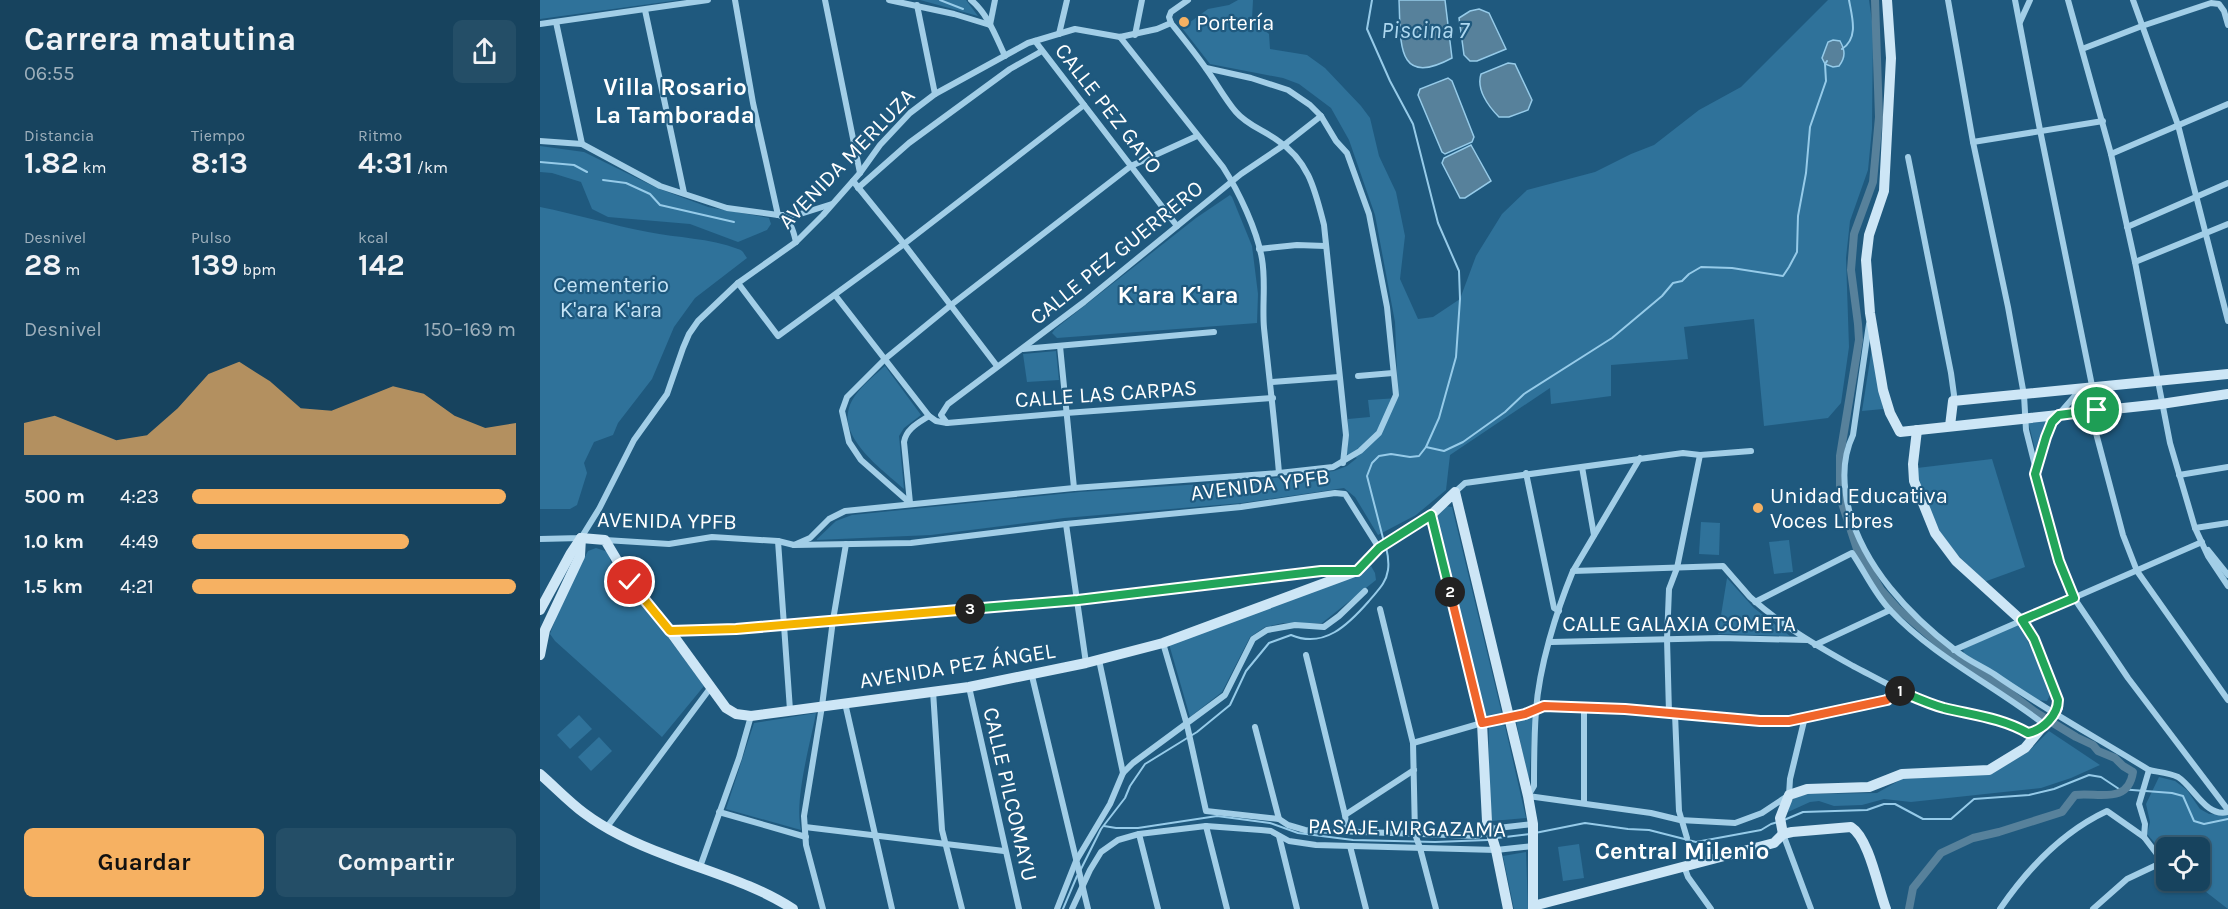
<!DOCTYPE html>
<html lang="es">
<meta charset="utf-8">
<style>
:root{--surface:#17435e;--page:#244e67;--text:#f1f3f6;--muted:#9eb0bc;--line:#365c73;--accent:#f6b162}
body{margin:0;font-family:Karla,sans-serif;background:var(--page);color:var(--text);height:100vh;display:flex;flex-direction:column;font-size:22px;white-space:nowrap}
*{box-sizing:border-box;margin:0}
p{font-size:20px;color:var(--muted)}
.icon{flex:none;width:33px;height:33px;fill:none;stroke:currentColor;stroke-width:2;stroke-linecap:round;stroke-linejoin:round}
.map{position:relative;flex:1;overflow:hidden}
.sheet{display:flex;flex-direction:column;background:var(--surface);width:540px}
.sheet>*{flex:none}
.buttons{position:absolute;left:1616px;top:837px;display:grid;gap:12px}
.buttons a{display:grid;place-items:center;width:54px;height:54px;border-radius:9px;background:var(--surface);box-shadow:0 2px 4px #0004,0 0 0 2px var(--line);font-size:30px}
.pin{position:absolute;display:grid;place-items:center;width:51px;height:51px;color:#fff;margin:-26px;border:3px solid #fff;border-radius:50%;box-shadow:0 2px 6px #0007}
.km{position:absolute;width:30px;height:30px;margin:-15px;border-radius:50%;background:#222;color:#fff;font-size:16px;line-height:30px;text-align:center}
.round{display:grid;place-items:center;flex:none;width:63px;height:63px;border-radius:9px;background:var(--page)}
.overview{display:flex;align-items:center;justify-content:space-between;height:102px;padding:0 24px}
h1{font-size:33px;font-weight:700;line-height:45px}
.stats{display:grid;grid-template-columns:repeat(3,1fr);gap:9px;height:102px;padding:6px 24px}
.stats div{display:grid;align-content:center}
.stats b{font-size:30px;font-weight:700}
.stats small{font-size:16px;font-weight:400}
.stats p{font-size:16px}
.chart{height:168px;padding:12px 24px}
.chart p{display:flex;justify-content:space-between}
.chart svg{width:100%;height:108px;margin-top:6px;fill:var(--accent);opacity:.7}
.action{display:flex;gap:12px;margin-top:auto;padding:12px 24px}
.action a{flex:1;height:69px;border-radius:9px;background:var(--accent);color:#111;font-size:24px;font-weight:700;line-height:69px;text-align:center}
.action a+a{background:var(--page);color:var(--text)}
ul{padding:0 24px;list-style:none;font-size:20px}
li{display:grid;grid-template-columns:96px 72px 1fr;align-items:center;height:45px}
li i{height:15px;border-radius:8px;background:var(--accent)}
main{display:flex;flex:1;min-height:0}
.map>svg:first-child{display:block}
</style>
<main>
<section class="sheet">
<div class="overview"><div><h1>Carrera matutina</h1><p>06:55</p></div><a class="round"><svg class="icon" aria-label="share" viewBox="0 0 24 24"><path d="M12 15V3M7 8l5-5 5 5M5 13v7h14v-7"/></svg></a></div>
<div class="stats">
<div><p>Distancia</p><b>1.82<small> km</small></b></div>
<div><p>Tiempo</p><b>8:13</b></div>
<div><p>Ritmo</p><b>4:31<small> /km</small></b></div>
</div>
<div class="stats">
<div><p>Desnivel</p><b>28<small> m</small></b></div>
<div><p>Pulso</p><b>139<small> bpm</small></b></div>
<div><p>kcal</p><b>142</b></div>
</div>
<div class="chart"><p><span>Desnivel</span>150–169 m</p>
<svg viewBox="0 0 160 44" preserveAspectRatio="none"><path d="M0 44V31L10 28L20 33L30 38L40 36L50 25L60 11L70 6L80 14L90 25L100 26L110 21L120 16L130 19L140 28L150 33L160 31V44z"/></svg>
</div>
<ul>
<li><b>500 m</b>4:23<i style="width:97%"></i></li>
<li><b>1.0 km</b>4:49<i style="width:67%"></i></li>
<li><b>1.5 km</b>4:21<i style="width:100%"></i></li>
</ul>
<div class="action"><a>Guardar</a><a>Compartir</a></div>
</section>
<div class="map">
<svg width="1688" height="909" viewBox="0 0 1688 909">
<rect width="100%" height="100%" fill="#1f597e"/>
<!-- green -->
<g fill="#2f729a">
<path d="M0,0H139L0,19Z"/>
<path d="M380,0H426L438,16Z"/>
<path d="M698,0H713L712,19L729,34L730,49L767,55L785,68L821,106L830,118L839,156L856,192L865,236L860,279L878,319L893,317L920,299L936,256L962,214L987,190L1055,172L1091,154L1114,145L1159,110L1201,87L1288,0H1329L1333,28L1332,129L1328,170L1310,221L1306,258L1309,347L1301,403L1288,418L1224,426L1214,319L1144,327L1148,359L1071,365V396L1011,404L1010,388L910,455L906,490L876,515L838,535L815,497L804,488L702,503L524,518L391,535L276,540L296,521L312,515L539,492L708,481L794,471L807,466L817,458L806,454L808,447V419L830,417L828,400L858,398L855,322L835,215L809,140L791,108L759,84L743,78L670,64L642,28L668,9L689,5Z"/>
<path d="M0,146L44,152L117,188L168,207L229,218L231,224L227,230L198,242L150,224L68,217L52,209L41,182L12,173L0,172Z"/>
<path d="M690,195L692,197L712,246L718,294L717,323L517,338L512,333L515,329L656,218Z"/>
<path d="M0,207C36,214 71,225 108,232C138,238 169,238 198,249C203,250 204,254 207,258L155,298L134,327L112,379L78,423L73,435L54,442L44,463L47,473L37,505L30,509H0Z"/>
<path d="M1333,341L1343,409L1322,411Z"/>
<path d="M516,351L519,380L487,382L483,354Z"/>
<path d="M345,366L381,415L364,428L359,436L364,489C344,471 299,439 309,408C314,391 333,377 345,366Z"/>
<path d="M1509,418L1496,453L1488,421Z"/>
<path d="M1452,459L1485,567L1444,582L1404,541L1378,482L1377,468Z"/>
<path d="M904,506L912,507L962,714L946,718L896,513Z"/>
<path d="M1161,522L1180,523L1179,555L1159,554Z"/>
<path d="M1249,540L1253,572L1234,574L1229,542Z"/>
<path d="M56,548L68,552L73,570L125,633L164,686L122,737L15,641L10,634L24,596L48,551Z"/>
<path d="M831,566L835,573L836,580L782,623H743L725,627L710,637L682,692L650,717L629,644L816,575Z"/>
<path d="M1187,578L1214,608L1250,636L1178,634Z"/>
<path d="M1478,625L1481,626L1511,693L1507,701L1498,700L1424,653L1423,649Z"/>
<path d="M276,713C270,745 254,800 261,830L186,809L214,723Z"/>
<path d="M39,715L52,729L30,749L17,735Z"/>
<path d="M993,717L989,784L976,721Z"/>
<path d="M960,724L965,726L986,818L952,821L948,779L949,726Z"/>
<path d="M1509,731L1560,765L1531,778L1501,788L1371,802L1344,799L1322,805L1294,806L1279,801L1270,802L1248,812L1251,801L1256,797L1268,794L1337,793L1362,779L1451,774L1488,752Z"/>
<path d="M59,737L72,751L51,771L38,757Z"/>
<path d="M1619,777L1635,781L1647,790L1660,809L1669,814L1688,815V909L1652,881L1659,880V848H1626V856L1607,834L1610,822L1606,804Z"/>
<path d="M1039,844L1044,878L1023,881L1018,847Z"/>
<path d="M986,852L988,909H974L963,856Z"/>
</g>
<!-- water -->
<g fill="#57819b" stroke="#96cbe9" stroke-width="1.5">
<path d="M859,0H905L912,58C855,89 861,40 859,0Z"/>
<path d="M939,9L949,13L966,49L937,61H930L924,55L919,18L930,11Z"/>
<path d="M1293,40L1300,41C1305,50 1306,57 1299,66L1293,67L1285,64L1282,58L1288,42Z"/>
<path d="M968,63L975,64L992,100L988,110L969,117H959C948,106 936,89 941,74Z"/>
<path d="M908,78L912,81L934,137L932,142L905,154L902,152L878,95L880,89Z"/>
<path d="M931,145L951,181L925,198H920L902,163L904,158Z"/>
</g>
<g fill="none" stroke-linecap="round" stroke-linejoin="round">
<!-- stream -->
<g stroke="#96cbe9" stroke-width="2">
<path d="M400,0L423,9"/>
<path d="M832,0L827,29L850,81L873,124L898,223L919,271L920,299L916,357L899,418L886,447L879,456L870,457L851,454L839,456L832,463L827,476L844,542"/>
<path d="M1302,49C1319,38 1312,17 1309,0"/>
<path d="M0,162L34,165L47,172"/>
<path d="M63,180L86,183L110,194L120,205L194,222"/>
<path d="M886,447L904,451L923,442L965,412L984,394L1072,338L1122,296L1133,283L1142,281L1149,274L1161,267L1192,268L1243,276L1249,267L1257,252L1258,216L1266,173L1270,127L1286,81L1285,64L1287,61"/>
<path d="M1244,820L1263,812L1327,810L1344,804H1355L1383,819H1411L1434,799L1489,795L1514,789L1549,775L1561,777L1579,789L1632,793L1643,796L1654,821L1664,824L1688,819"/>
<path d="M564,826L576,828H598L677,816L730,823L758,833L813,840L895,842L948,840"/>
<path d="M995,833L1045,823L1088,829L1109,830L1156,842L1221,830L1231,824L1238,822"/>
<path d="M957,838L990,834"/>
<path d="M540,871L561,829L585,798L590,786L605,764L657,732L690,705L706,671L729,643L751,635C784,649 808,625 829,601C837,591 846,584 848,570C849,563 848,555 846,547"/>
<path d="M523,909L537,876"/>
</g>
<!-- canal -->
<path stroke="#57819b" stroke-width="8" d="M1335,0L1339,117L1333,182L1314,234L1311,270L1318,324L1319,340L1300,456V497L1317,549L1341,590L1357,608L1420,662L1458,684L1495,712L1536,737L1553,745L1558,751L1575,758L1583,766L1593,772C1588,805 1558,792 1535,795L1522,812L1459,832L1433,838L1401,853L1373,888L1369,909"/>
<!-- street -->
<g stroke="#a2cee7" stroke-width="6">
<path d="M195,0L213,103L238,215"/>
<path d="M285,0L320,173"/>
<path d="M349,0L414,14L450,25"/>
<path d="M431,0C448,14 456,37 465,56"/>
<path d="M648,0L631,12L629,17L631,23C643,38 656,54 667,70C677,84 685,99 696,112C707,125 723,130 737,140C769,161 775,190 784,225L806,435L803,463"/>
<path d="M1408,0L1433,142L1468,307L1484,395L1486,430L1519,561L1534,598L1588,678L1688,810"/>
<path d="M1475,0L1500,130L1557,410L1552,418L1583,535L1597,571L1688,700"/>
<path d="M1528,0L1571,154L1595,262L1630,443L1655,528L1668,556L1688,586"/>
<path d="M1593,0L1638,125L1688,321"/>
<path d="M377,5L395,94"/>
<path d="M105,10L144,193"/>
<path d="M16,22L42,144"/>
<path d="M1480,22L1490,0"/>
<path d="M0,24L168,0"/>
<path d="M450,25L455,0"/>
<path d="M519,34L527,0"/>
<path d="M595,35L602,0"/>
<path d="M580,37L683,167C699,192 717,230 722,259C726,282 722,305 724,328C729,376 735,425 739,473"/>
<path d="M495,41L637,226"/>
<path d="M1542,49L1602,26L1671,3L1679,4L1684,11L1688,25"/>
<path d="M0,141L42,144L120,186L187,208L238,215H257L292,204"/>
<path d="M1433,142L1563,121"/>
<path d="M1571,154L1688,104"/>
<path d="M1368,157L1411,373L1414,395L1413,401"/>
<path d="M313,181L364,244L457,366"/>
<path d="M318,188L369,143L470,69L502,51"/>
<path d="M239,215C251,221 253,229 256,242"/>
<path d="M1587,227L1688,183"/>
<path d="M719,249L757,245L785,246"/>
<path d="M1595,262L1688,224"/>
<path d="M198,283L238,336L364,244L544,105"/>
<path d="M295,295L389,416L396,421L407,423"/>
<path d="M1329,324L1313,435C1302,458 1303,486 1309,510C1324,567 1369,615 1415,650C1427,660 1441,666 1454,674C1504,709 1557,738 1609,770C1618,772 1630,773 1638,777C1654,787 1666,818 1688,812"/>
<path d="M520,346L534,488"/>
<path d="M483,349L674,332"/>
<path d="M818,376L853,373"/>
<path d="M732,382L799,377"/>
<path d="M733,398L526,413L407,423L401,415L408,404L544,302L701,174L744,145L781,116"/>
<path d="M1100,458L1033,571C1016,612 999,667 996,711C994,736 994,761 994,786L988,796L1111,813L1140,820L1195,823L1222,813L1249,795L1250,779L1265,717"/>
<path d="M1042,467L1054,535"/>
<path d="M1496,472L1512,422L1540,390"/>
<path d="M986,473L1014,608L1019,611"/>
<path d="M1639,475L1688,467"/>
<path d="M915,492L925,483L1143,453L1160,455L1211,451"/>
<path d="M370,503L321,460L309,442L302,411L307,397L345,359L411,305L591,166L657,136"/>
<path d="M370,503L364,442C366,429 378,423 389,416"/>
<path d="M526,524L546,663"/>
<path d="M1655,528L1688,523"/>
<path d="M0,539L41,538L59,509L94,440L127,394L143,348L149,334L158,321L198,283L256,242L283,215L320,173L340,145L370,113L395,94L488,43L535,29L580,37L617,29L631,23"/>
<path d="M65,540L129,544L172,537L238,541L254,545L371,543L526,524L701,507L795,493L805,494L839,548"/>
<path d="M238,541L250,710"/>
<path d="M254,545L270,538L289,519L305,511L534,488L739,473L793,467L820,451L839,433L856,395L847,307L829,214L807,153L796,141L781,116L770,105L748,90L711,78L666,68"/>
<path d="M1668,550L1688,575"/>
<path d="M1033,571L1183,566L1210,597C1241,625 1277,646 1313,666C1342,681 1369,697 1401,707C1431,716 1459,717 1489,733L1505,725C1455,686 1394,657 1350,610C1334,593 1325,572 1312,553L1215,602"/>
<path d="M840,609L873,743L875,834L880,848L896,909"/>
<path d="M130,631L196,629L538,600L693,580L781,571H808"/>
<path d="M1011,642L1180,638L1267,640"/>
<path d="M623,643L647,725L666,811L739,819L748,825L765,830L938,836L949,829L993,824"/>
<path d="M1275,645L1350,610"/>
<path d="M1414,650L1662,542"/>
<path d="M766,655L805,815L807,831"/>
<path d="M559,660L583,773"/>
<path d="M492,676L548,909"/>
<path d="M429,687L479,909"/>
<path d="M393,691L402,830L422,909"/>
<path d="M305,703L352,909"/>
<path d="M1129,713L1127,639L1129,589L1137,568L1160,455"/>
<path d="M1135,714L1139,811L1147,838"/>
<path d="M715,727L739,819"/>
<path d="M873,743L942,723L985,714L1004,706L1085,709L1220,721H1249L1347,700L1358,691"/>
<path d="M1044,803V706"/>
<path d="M179,812L266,837"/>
<path d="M805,815L874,770"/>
<path d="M666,826L687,909"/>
<path d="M67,827L171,687"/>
<path d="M265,827L464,851"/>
<path d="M599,834L618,909"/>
<path d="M1243,834L1271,909"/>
<path d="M739,836L757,909"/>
<path d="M810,846L826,909"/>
<path d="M1144,866L1148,877L1171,909"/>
<path d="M160,867L199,758L211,716"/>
<path d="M283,909L266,845L264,816L282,706L293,620L306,544"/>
<path d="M517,909L536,861L570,804L583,773L593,763L685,695L713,639L727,630L755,625L784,627L799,616L825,591"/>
<path d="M532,909L550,870L561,852L578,840L599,834L666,826L721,830L731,831L749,841L776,845L956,850L993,846"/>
<path d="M1460,909C1488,868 1522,832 1567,811L1604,837"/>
<path d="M1553,909L1587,879L1623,862L1604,837L1605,824L1599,804L1609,770"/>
</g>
<!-- secondary -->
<g stroke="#cde6f6" stroke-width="10">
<path d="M1347,0L1351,58L1344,191L1329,235L1326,260L1330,313L1343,390L1350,413L1360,432L1621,404L1688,394"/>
<path d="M1410,426L1413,401L1688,374"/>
<path d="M891,515L942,723L947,821L956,850L968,909"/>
<path d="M41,538L65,540L90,582L130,631L186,708L196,714L211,716L429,687L546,663L623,643L817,571L839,548L891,515L915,492L988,796L993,824V909"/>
<path d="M0,610L31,553L41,538"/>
<path d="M0,655L5,630L40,556L41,538"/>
<path d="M0,774C15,787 29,802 44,813C68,831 99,845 126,855C169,872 215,884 253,909"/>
<path d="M1243,834L1240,818L1249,795L1267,789L1329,787L1362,774L1449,770L1485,748L1518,708V700L1494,639L1481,620L1416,561L1395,533L1374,481L1373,464L1377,430"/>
<path d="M993,906L1234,843L1243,834L1252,832L1311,827C1329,838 1338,888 1346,909"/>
</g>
</g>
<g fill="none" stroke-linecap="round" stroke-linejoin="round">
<!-- split-1 casing -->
<g stroke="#fff" stroke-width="12">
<path id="split-1" d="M1360,691C1374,697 1389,704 1404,708C1433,715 1462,718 1488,733C1503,730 1518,715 1518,700L1494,639L1482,620L1534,598L1519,561L1495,474L1506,437L1512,422L1519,415L1557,410"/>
</g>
<!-- split-2 casing -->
<g stroke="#fff" stroke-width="12">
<path id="split-2" d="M910,592L942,723L985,714L1004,706L1085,709L1220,721H1249L1347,700L1358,691H1360"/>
</g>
<!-- split-3 casing -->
<g stroke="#fff" stroke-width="12">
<path id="split-3" d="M430,609L538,600L781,571H817L839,548L891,515L910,592"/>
</g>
<!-- split-4 casing -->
<g stroke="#fff" stroke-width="12">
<path id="split-4" d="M90,582L130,631L196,629L430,609"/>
</g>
<!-- split-1 -->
<use href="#split-1" stroke="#22a559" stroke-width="8"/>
<!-- split-2 -->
<use href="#split-2" stroke="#f0652b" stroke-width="8"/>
<!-- split-3 -->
<use href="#split-3" stroke="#22a559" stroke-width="8"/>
<!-- split-4 -->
<use href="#split-4" stroke="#f5b400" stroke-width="8"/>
</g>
<!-- markers -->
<g fill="#f6b162" stroke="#1f597e" stroke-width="2">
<circle cx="644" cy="22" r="6"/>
<circle cx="1218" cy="508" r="6"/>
</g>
<g text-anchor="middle" stroke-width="4.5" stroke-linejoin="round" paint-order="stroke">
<!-- poi labels -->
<g font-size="22" fill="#fff" stroke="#1f597e" text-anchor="start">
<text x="656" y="30">Portería</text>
<text x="1230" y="503">Unidad Educativa<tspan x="1230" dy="25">Voces Libres</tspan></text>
</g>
<!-- street labels -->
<g font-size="22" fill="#fff" stroke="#1f597e">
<text transform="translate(569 108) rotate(52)" y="8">CALLE PEZ GATO</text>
<text transform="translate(306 158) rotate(-46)" y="8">AVENIDA MERLUZA</text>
<text transform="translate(576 252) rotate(-39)" y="8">CALLE PEZ GUERRERO</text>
<text transform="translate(566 393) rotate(-4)" y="8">CALLE LAS CARPAS</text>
<text transform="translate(720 484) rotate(-7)" y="8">AVENIDA YPFB</text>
<text transform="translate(127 520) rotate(1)" y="8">AVENIDA YPFB</text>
<text x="1139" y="631">CALLE GALAXIA COMETA</text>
<text transform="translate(417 665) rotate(-9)" y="8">AVENIDA PEZ ÁNGEL</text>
<text transform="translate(471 794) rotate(77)" y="8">CALLE PILCOMAYU</text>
<text transform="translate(867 827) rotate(1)" y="8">PASAJE IVIRGAZAMA</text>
</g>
<!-- park labels -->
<g font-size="22" fill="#c6e4f6" stroke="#1f597e">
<text x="71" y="292">Cementerio<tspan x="71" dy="25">K'ara K'ara</tspan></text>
</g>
<!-- water labels -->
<g font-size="24" font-style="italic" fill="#add7ef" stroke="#1f597e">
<text x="885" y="38">Piscina 7</text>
</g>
<!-- neighbourhood labels -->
<g font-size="24" font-weight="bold" fill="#fff" stroke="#1f597e">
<text x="135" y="95">Villa Rosario<tspan x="135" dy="28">La Tamborada</tspan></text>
<text x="638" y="303">K'ara K'ara</text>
<text x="1142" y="859">Central Milenio</text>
</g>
</g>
</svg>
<div class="buttons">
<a><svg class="icon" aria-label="locate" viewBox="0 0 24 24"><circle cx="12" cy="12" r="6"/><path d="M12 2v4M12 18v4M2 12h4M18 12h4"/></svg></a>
</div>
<div class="pin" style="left:1557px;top:410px;background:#1e9e55"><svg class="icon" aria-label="arrive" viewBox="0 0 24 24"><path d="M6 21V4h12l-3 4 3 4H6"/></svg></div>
<div class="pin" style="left:90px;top:582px;background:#d93025"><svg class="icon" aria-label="check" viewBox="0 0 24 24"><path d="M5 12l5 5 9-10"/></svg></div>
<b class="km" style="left:1360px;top:691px">1</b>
<b class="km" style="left:910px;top:592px">2</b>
<b class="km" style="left:430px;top:609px">3</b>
</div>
</main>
